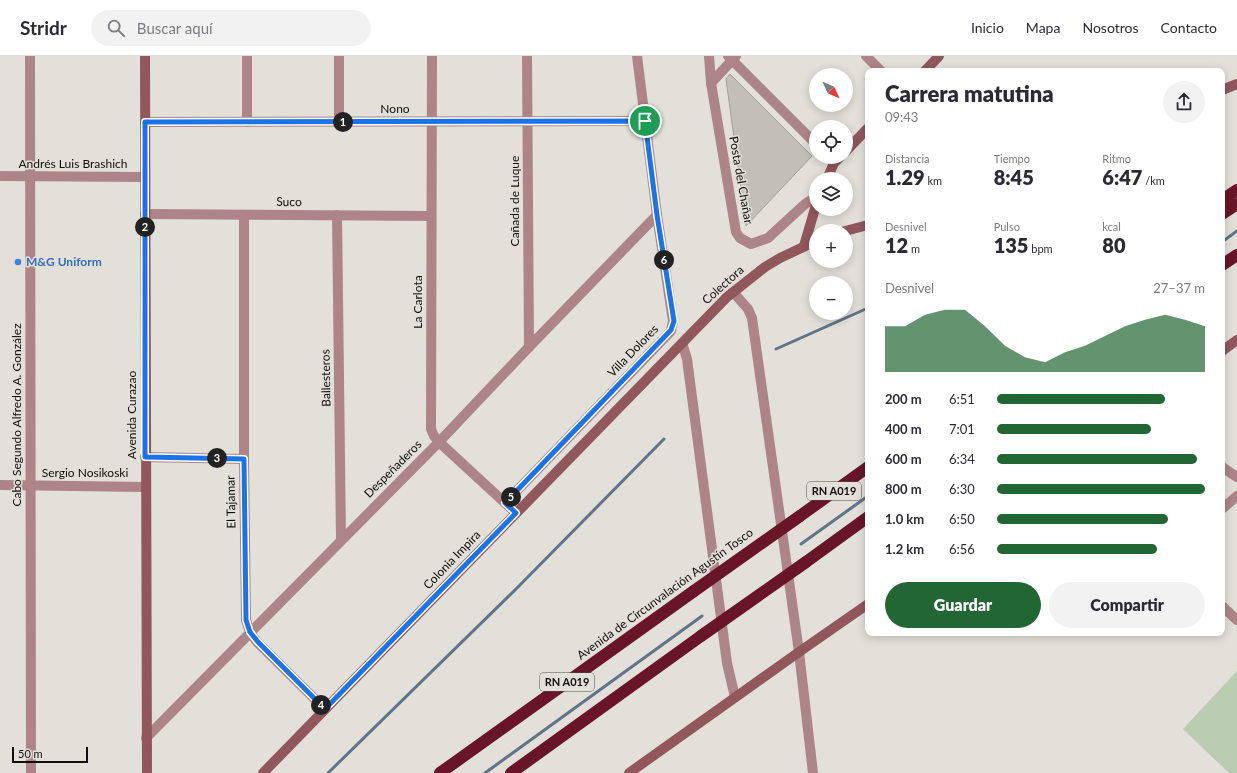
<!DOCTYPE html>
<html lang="es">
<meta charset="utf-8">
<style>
:root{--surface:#fff;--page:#f2f2f3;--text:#2b2b33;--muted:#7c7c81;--line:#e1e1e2;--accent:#226733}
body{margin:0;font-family:Lato,sans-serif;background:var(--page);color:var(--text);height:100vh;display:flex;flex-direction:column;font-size:15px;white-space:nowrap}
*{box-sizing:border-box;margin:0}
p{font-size:13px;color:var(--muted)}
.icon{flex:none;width:22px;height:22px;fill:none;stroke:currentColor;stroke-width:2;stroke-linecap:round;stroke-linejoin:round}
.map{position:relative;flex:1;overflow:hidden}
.details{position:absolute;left:865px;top:12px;width:360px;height:568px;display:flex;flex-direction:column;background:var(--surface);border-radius:8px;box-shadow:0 2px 10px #0003}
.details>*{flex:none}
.needle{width:26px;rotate:134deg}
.fabs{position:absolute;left:809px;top:12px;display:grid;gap:8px}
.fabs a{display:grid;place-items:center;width:44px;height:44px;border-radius:50%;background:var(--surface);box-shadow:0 2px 10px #0003;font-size:20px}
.scale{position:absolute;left:12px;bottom:10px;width:76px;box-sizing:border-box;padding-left:4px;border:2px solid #0f0e0c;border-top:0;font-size:11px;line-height:14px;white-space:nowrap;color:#0f0e0c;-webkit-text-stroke:3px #e2e0d8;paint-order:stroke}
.pin{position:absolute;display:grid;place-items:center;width:34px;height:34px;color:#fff;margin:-17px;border:2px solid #fff;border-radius:50%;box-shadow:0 1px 4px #0007}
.km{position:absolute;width:20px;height:20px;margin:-10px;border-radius:50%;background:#222;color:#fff;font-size:11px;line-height:20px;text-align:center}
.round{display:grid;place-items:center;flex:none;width:42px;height:42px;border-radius:21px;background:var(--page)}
.summary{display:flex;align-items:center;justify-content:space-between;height:68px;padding:0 20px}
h1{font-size:22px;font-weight:800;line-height:30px}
.metrics{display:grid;grid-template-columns:repeat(3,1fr);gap:6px;height:68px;padding:4px 20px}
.metrics div{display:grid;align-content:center}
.metrics b{font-size:20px;font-weight:800}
.metrics small{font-size:11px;font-weight:400}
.metrics p{font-size:11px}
.chart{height:112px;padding:8px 20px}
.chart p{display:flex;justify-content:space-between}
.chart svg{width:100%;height:72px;margin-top:4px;fill:var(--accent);opacity:.7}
.button{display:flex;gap:8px;margin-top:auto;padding:8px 20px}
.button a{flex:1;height:46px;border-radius:24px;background:var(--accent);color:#fff;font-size:16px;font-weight:800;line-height:46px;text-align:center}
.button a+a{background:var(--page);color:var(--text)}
ul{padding:0 20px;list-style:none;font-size:13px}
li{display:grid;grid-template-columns:64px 48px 1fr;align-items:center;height:30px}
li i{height:10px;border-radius:5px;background:var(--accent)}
header{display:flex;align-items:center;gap:24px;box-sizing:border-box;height:56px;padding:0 20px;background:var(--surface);border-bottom:1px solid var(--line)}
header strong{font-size:19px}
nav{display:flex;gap:22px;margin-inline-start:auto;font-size:14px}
.search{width:280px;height:36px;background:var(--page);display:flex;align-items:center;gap:10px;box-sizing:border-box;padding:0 14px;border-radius:22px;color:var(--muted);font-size:15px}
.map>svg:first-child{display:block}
</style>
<header>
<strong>Stridr</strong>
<div class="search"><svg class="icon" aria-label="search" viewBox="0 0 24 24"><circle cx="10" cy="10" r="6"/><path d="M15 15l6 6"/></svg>Buscar aquí</div>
<nav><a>Inicio</a><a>Mapa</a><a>Nosotros</a><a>Contacto</a></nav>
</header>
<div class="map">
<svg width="1237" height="717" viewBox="0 0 1237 717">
<rect width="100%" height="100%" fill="#e2e0d8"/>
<!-- green -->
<path fill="#baccb1" d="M1237,615V717H1229L1183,673Z"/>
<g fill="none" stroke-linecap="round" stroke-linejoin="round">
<!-- stream -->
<g stroke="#627389" stroke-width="3">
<path d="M1222,186L1237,175"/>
<path d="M776,293L868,252"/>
<path d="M801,488L868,440"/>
<path d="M328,717L516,533L664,383"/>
<path d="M485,717L702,560"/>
</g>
</g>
<!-- building -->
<path fill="#c1bfb7" stroke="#a19f97" d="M730,18L812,100L746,170L726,23Z"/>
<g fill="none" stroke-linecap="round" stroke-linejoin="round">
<!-- street -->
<g stroke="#ad8487" stroke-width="10">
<path d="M30,0L31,717"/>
<path d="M339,0V66"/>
<path d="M432,0L431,373L434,380L439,386L516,457"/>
<path d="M527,0L529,291"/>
<path d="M709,0L711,27L736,176L740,182L751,188L768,182L805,148L816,141"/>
<path d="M728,0L816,88"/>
<path d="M866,0L881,15"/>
<path d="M711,27L736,0"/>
<path d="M145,66L645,65"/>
<path d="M247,66V0"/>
<path d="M0,120L145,121"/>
<path d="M145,158L431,160"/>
<path d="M244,159V403L246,564L250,576L257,586L325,653"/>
<path d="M337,159L341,484"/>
<path d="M733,236L748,253L752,262L799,596L813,717"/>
<path d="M682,287L687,303L727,607L735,641"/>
<path d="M145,401L244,403"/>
<path d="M1222,411L1237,421"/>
<path d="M0,429L145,431"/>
<path d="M505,447L671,275L673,265L657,159L637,0"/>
<path d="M1222,453L1237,440"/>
<path d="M1222,550L1237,564"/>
<path d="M146,682L439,386L529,291L657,159"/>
</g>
<!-- secondary -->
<g stroke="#91575d" stroke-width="10">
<path d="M145,0L147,717"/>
<path d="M925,15L939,0"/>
<path d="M1222,34L1237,28"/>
<path d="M846,95L868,72"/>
<path d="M827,123L834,107L840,101"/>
<path d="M845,175L868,169"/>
<path d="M804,190L816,149"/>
<path d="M1222,295L1237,284"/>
<path d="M263,717L727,241L765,211L780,202L816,185"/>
<path d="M629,717L799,596L868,548"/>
</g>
<!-- highway -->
<g stroke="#671527" stroke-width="12">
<path d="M1222,144L1237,134"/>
<path d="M1222,158L1237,148"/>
<path d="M1222,209L1237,199"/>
<path d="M800,460L868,411"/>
<path d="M806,506L868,461"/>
<path d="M440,717L694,535"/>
<path d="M511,717L701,580"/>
</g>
<!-- highway-bridge -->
<g stroke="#671527" stroke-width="12">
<path d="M694,535L800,460"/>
<path d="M701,580L806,506"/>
</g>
</g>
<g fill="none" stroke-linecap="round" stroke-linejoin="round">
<!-- route casing -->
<g stroke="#fff" stroke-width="8">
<path id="route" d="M645,65L657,159L674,265L671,274L505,447L516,457L325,653L258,586L250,576L246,564L244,403L145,401V66Z"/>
</g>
<!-- route -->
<use href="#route" stroke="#1a73e8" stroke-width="5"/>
</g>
<!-- markers -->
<circle fill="#3f7fe0" stroke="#e2e0d8" stroke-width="1.5" cx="18" cy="206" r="4"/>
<g text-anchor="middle" stroke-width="3" stroke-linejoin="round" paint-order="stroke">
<!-- shield labels -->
<g fill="#e2e0d8" stroke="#4e4d49" stroke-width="1">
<rect x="807" y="426" width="54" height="18" rx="3"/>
<rect x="540" y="617" width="54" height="18" rx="3"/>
</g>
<g font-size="11" font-weight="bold" fill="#0f0e0c">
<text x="834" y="439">RN A019</text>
<text x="567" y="630">RN A019</text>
</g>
<!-- street labels -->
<g font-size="12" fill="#0f0e0c" stroke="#e2e0d8">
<text x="395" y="57">Nono</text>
<text x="73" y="112">Andrés Luis Brashich</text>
<text transform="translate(741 124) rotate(80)" y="4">Posta del Chañar</text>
<text transform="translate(515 145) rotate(-90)" y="4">Cañada de Luque</text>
<text transform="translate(289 146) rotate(1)" y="4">Suco</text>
<text transform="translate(723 229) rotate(-42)" y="4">Colectora</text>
<text transform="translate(418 246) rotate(-90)" y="4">La Carlota</text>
<text transform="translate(633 295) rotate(-46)" y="4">Villa Dolores</text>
<text transform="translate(326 322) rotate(-91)" y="4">Ballesteros</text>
<text transform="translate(17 359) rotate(-90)" y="4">Cabo Segundo Alfredo A. González</text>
<text transform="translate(132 359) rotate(-90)" y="4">Avenida Curazao</text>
<text transform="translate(393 413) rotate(-45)" y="4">Despeñaderos</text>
<text x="85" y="421">Sergio Nosikoski</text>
<text transform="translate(231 446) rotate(-91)" y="4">El Tajamar</text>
<text transform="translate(452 504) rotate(-46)" y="4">Colonia Impira</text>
<text transform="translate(665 538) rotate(-36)" y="4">Avenida de Circunvalación Agustín Tosco</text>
</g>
<!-- shop labels -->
<g font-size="12" font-weight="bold" fill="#366cbe" stroke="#e2e0d8" text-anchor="start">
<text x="26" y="210">M&amp;G Uniform</text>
</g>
</g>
</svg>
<div class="fabs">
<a><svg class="needle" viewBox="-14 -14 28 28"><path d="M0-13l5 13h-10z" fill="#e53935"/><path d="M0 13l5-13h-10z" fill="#7c7c81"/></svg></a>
<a><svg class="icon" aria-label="locate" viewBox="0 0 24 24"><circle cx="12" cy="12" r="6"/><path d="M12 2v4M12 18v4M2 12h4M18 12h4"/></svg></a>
<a><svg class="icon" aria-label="layers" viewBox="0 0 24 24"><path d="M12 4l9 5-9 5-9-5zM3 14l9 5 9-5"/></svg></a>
<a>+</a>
<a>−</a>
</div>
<div class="scale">50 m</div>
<div class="pin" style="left:645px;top:65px;background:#1e9e55"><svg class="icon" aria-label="arrive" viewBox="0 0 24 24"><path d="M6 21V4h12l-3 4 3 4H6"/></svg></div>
<b class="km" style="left:343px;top:66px">1</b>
<b class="km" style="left:145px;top:171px">2</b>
<b class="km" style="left:217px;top:402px">3</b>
<b class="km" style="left:321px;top:649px">4</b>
<b class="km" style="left:511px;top:441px">5</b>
<b class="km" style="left:664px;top:204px">6</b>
<section class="details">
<div class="summary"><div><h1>Carrera matutina</h1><p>09:43</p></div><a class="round"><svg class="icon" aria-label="share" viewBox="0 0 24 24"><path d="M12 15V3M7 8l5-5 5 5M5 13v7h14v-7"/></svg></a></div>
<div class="metrics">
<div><p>Distancia</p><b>1.29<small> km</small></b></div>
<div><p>Tiempo</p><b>8:45</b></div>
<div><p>Ritmo</p><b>6:47<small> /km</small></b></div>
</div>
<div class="metrics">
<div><p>Desnivel</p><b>12<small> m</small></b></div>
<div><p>Pulso</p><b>135<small> bpm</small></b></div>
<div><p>kcal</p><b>80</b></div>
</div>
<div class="chart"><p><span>Desnivel</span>27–37 m</p>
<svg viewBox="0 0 160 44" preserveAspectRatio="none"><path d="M0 44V16L10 16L20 9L30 6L40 6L50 16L60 28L70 35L80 38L90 32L100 28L110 22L120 16L130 12L140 9L150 12L160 16V44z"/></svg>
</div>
<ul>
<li><b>200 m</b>6:51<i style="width:81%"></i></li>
<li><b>400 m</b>7:01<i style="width:74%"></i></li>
<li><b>600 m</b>6:34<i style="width:96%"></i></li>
<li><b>800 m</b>6:30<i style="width:100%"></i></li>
<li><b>1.0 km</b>6:50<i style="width:82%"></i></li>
<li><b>1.2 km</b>6:56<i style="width:77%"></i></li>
</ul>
<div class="button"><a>Guardar</a><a>Compartir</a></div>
</section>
</div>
